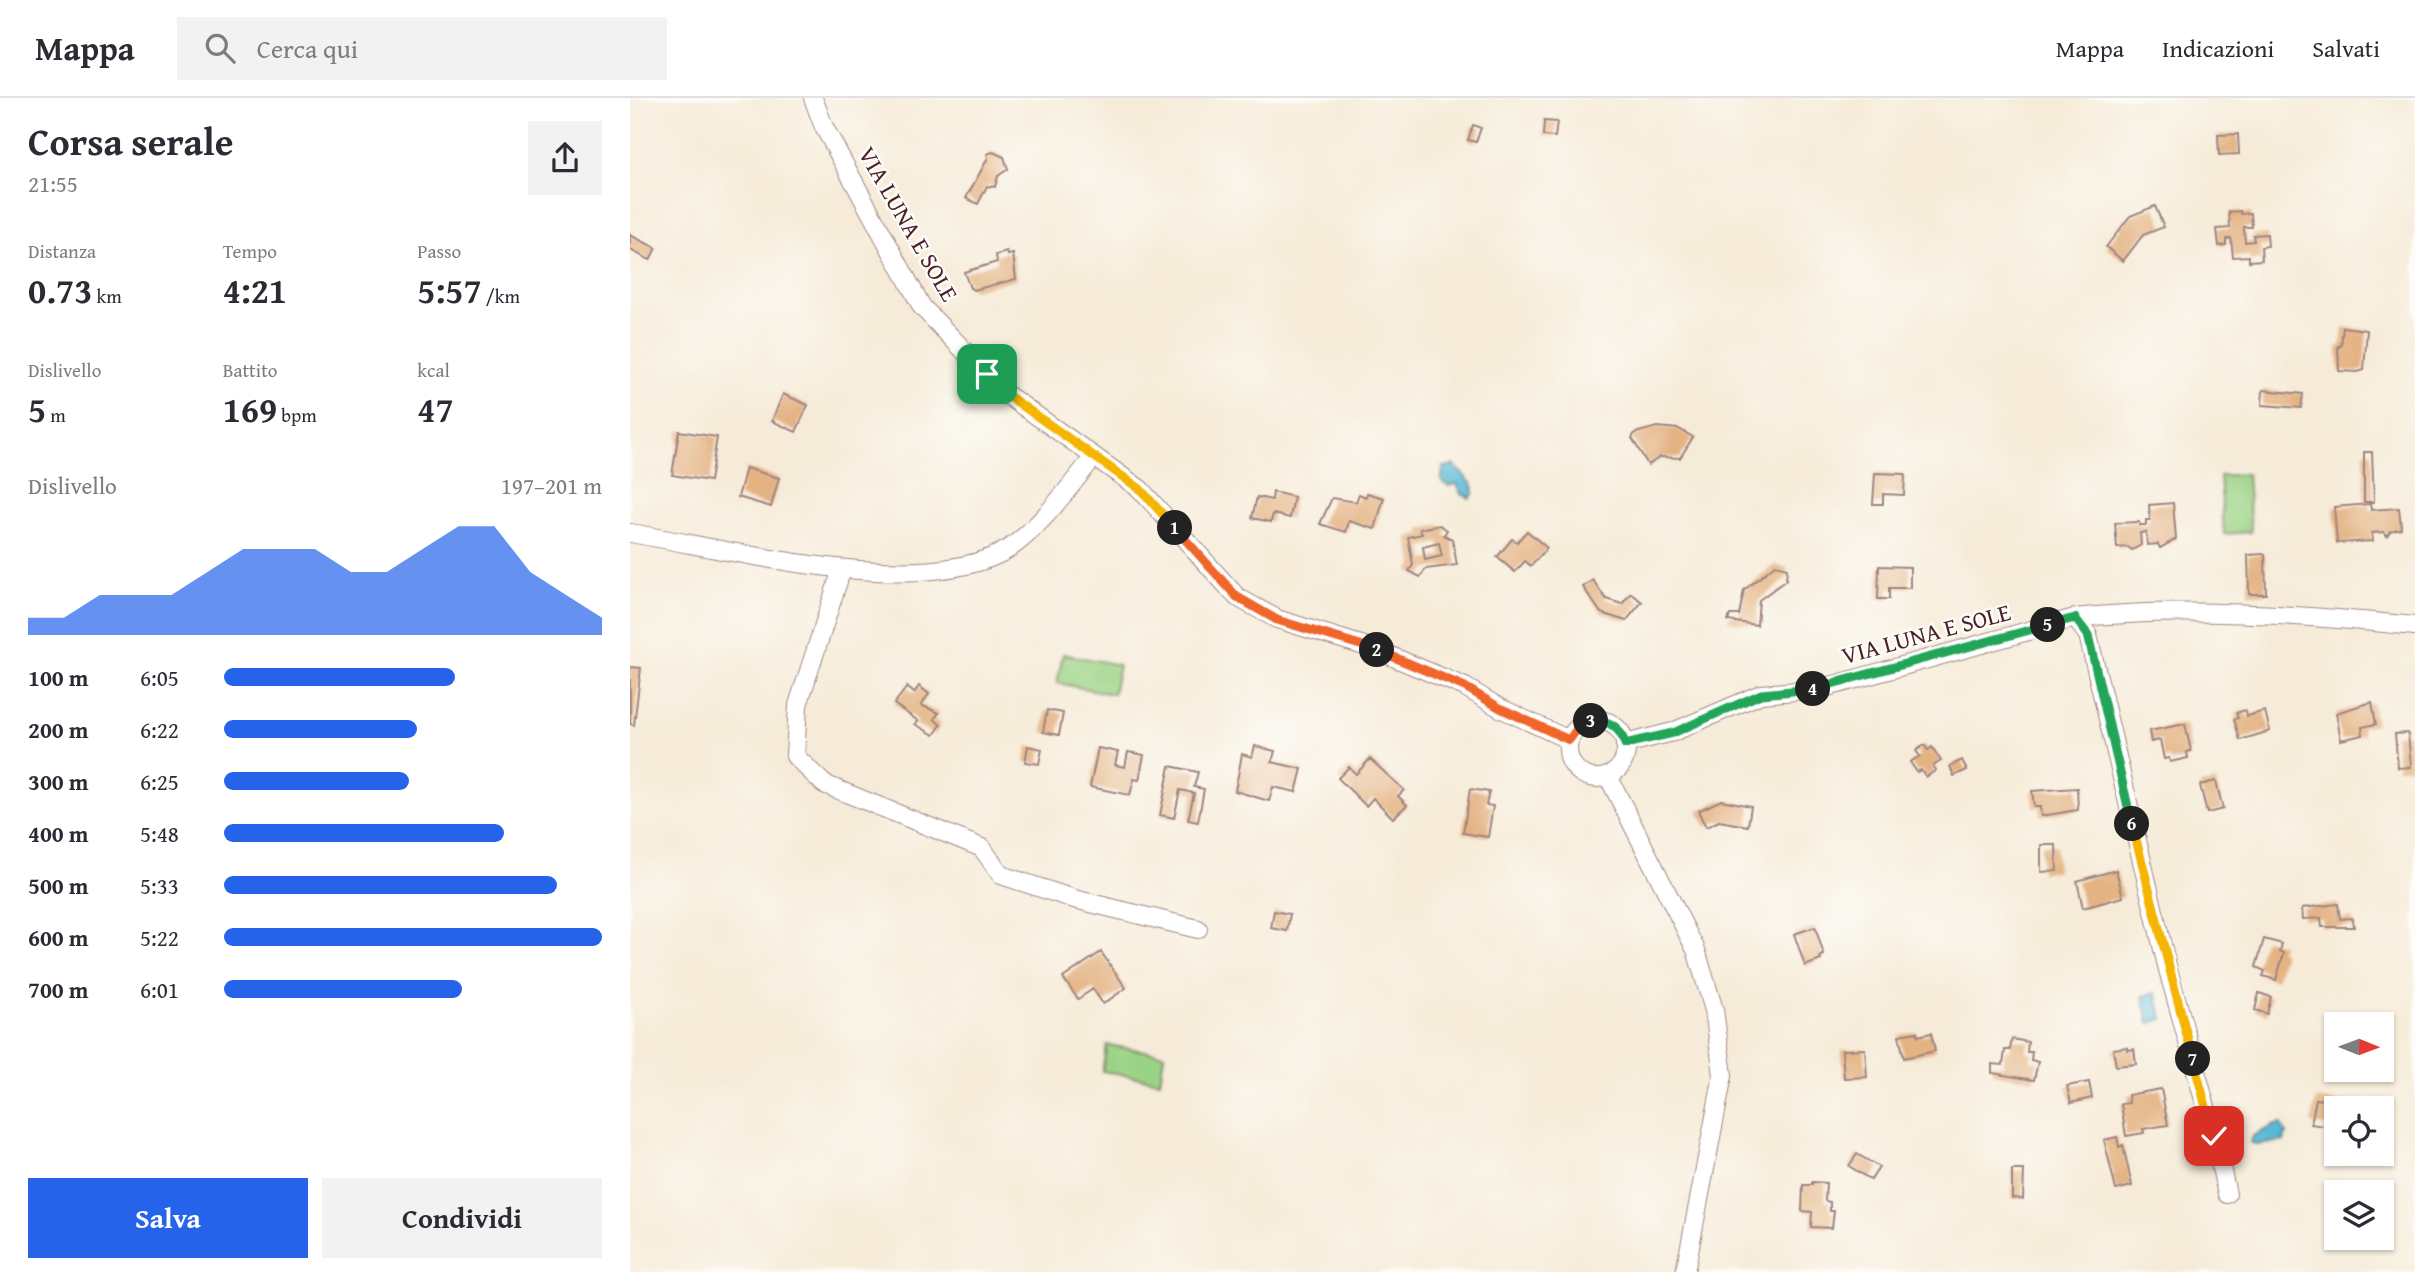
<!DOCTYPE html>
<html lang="it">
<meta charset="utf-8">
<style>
:root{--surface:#fff;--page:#f2f2f3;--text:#2b2b33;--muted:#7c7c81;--line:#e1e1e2;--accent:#2563eb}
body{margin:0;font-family:"Gentium Book Plus",serif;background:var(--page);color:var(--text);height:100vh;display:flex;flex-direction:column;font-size:26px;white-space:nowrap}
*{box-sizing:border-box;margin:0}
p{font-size:23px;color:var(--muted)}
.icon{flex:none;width:38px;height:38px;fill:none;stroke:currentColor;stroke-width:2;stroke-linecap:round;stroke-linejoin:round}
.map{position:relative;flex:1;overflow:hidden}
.panel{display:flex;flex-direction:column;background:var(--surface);width:630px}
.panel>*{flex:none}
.needle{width:46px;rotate:91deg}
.controls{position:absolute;left:1694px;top:914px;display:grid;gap:14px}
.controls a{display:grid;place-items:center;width:70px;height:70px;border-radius:0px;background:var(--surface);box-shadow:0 2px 5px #0004;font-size:35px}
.pin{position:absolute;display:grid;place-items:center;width:60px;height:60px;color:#fff;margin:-30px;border-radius:14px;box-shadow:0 4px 10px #0006}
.km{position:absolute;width:35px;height:35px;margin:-18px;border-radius:50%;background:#222;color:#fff;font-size:19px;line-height:35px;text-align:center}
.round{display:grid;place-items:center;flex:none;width:74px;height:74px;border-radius:0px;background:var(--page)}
.head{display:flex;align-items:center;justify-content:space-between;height:119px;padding:0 28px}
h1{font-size:38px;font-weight:700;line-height:52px}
.figures{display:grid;grid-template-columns:repeat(3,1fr);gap:10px;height:119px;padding:7px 28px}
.figures div{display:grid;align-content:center}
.figures b{font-size:35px;font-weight:700}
.figures small{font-size:19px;font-weight:400}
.figures p{font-size:19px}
.chart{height:196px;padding:14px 28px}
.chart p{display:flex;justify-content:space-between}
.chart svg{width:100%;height:126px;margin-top:7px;fill:var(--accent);opacity:.7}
.action{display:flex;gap:14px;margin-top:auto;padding:14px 28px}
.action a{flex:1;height:80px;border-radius:0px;background:var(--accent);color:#fff;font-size:28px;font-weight:700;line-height:80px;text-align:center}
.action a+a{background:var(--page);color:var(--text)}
ul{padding:0 28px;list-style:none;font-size:23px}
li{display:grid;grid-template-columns:112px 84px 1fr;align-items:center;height:52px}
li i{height:18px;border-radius:9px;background:var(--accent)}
header{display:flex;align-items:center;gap:42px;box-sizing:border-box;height:98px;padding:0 35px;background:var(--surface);border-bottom:2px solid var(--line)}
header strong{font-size:33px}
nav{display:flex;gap:38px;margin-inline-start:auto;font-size:24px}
.search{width:490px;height:63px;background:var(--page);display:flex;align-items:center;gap:18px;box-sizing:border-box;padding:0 24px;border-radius:0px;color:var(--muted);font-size:26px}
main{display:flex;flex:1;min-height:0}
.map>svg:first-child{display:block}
</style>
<header>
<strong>Mappa</strong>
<div class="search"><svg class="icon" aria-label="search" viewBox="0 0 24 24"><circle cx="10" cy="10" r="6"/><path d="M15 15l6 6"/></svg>Cerca qui</div>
<nav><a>Mappa</a><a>Indicazioni</a><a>Salvati</a></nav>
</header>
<main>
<section class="panel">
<div class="head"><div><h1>Corsa serale</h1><p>21:55</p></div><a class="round"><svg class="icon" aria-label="share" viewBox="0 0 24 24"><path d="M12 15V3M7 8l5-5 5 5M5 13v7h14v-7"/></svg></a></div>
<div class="figures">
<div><p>Distanza</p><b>0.73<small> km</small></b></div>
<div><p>Tempo</p><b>4:21</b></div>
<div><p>Passo</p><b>5:57<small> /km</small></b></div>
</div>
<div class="figures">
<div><p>Dislivello</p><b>5<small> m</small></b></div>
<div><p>Battito</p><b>169<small> bpm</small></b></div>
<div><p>kcal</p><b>47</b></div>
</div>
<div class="chart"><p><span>Dislivello</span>197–201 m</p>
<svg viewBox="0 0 160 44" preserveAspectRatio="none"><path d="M0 44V38L10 38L20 30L30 30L40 30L50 22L60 14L70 14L80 14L90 22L100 22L110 14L120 6L130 6L140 22L150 30L160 38V44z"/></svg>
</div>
<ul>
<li><b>100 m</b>6:05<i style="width:61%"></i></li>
<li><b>200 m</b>6:22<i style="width:51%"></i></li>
<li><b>300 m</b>6:25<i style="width:49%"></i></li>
<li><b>400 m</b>5:48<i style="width:74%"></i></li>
<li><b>500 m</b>5:33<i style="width:88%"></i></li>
<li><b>600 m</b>5:22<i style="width:100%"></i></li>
<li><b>700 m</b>6:01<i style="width:63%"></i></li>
</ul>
<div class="action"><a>Salva</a><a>Condividi</a></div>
</section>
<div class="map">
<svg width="1785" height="1174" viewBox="0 0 1785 1174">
<rect width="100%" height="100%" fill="#fdfcf7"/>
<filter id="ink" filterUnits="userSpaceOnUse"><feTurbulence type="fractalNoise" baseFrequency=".0143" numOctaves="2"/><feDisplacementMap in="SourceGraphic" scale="14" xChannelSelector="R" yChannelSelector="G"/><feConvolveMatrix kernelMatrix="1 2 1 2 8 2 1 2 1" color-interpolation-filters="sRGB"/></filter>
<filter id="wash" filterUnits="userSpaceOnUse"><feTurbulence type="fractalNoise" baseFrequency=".00686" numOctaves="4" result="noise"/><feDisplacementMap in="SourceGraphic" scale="28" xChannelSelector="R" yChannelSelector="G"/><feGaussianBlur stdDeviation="1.57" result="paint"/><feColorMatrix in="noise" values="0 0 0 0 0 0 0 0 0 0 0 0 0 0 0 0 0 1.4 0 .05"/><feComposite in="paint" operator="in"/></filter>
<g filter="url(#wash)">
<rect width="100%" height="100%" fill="#f6ebd8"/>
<!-- green -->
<g fill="#9bd386" stroke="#727958" stroke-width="2">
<path d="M1617,376L1621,434L1594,436L1590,378Z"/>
<path d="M433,556L489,567L483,596L427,585Z"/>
<path d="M477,947L534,956L530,983L472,973Z"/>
</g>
<!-- water -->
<g fill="#55b8d4" stroke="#506c80" stroke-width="2">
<path d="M824,367L843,387L844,395L840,400L832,396L827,386L818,388L811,382L814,369Z"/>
<path d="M1526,895L1533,921L1519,925L1513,898Z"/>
<path d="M1650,1025L1656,1035L1654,1043L1627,1047L1620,1044L1624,1037Z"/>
</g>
<g id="blocks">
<!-- building -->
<g fill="#e4b383" fill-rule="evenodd">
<path d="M914,23L927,24L925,39L913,38Z"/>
<path d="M843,27L851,30L846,44L838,42Z"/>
<path d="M1608,36L1609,56L1589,57L1588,37Z"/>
<path d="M363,54L374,59L378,71L368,78L365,89L357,88L348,106L336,100L358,60L357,56Z"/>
<path d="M1525,108L1534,129L1513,137L1493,163L1476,149L1500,118Z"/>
<path d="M1611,113V116L1621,115L1622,129H1614L1615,144L1624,143L1623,137L1637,136L1638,148L1631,149L1632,162L1619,163V158L1603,159L1601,140L1596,141V147L1589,148L1587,131L1600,130L1599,114Z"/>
<path d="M0,137L26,150L20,162L0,152Z"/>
<path d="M377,154L378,157L383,156L386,181L344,192L340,190L334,174L367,164L366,157Z"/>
<path d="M1713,229L1737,232L1734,272L1728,274L1709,273L1708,248H1711Z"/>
<path d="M1633,292L1673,296L1671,310L1632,307Z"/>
<path d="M153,296L178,307L166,334L142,323Z"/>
<path d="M1027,329L1049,331L1063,339L1050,360L1030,359L1018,367L1002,340L1005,335Z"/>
<path d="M49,333L87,339L80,383L42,377Z"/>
<path d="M1734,354H1742L1744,404H1734Z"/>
<path d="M116,370L149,380L141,409L108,399Z"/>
<path d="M1245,375L1275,376L1274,397L1253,396V406H1243Z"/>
<path d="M643,394L664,399L660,420L643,416L641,424L622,420L627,399L642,402Z"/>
<path d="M737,395L754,400L745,431L719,423L716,434L690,426L702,400L726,404L729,396L736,399Z"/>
<path d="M1543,405L1546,441L1530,450L1528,446L1517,447L1516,434L1510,435L1511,447L1502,452L1498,449L1487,450L1485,425L1509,424V427H1516V422H1520L1519,407Z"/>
<path d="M1740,406L1741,412L1769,410L1771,430L1760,433L1757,438L1754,434L1742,435L1743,443L1707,445L1704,409Z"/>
<path d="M810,427L817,432L814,437L822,441L827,467L796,471L790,479L779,473L783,467L778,439L792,436L790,431ZM809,445L812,458L795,462L793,449Z"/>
<path d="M897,433L917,450L901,468L895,463L885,474L867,459L882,441L887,444Z"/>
<path d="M1635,456L1636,496H1619L1618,457Z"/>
<path d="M1145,467L1157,470L1156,482L1129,502L1127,527L1098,523L1100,517H1109L1114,492Z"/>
<path d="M1249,468L1280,469V490H1259V501H1248Z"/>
<path d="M963,482L976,501L992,506L1001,495L1012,504L996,523L971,515L953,489Z"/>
<path d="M0,569L11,570L4,627L0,626Z"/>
<path d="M289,588L299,596L291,607L309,615L304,621L311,627L304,637L285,626L288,623L264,606L277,589L284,595Z"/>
<path d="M1742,604L1746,626L1732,629L1733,637L1711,642L1706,615Z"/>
<path d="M417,612L433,615L429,637L413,634Z"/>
<path d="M1615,612L1617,618L1635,613L1640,633L1610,642L1604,621L1608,620L1606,615Z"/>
<path d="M1555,626L1561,653L1557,654L1558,660L1540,664L1539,660L1534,661L1530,642L1521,644L1519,633Z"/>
<path d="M1778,635L1781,669L1768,670L1765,636Z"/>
<path d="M1294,647L1298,652L1302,649L1311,663L1303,668L1306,672L1296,679L1291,672L1287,674L1280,664L1290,658L1286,653Z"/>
<path d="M398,648L412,651L409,666L395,664Z"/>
<path d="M625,648L645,653L642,664L672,671L666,694L643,689L639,703L605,693L612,656L622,659Z"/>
<path d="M468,650L488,654L485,667L495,669L498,654L514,657L509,682L504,681L500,697L460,689Z"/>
<path d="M740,661L774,692L768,698L777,707L763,720L743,700L736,708L708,680L719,669L726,676Z"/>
<path d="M1332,662L1337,672L1324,678L1320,668Z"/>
<path d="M540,668L568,674L564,689L574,691L568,724L558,722L564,695L550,692L544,720L530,717Z"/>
<path d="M1586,683L1593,711L1577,715L1570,687Z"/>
<path d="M1447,690L1448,712L1411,718L1410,709H1404L1402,693Z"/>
<path d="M840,691L859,694L856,707L863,708L858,739L833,735Z"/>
<path d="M1091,702L1121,708L1118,728L1089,723L1076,729L1068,713Z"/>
<path d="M1411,747H1426L1427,773L1411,774Z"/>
<path d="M1486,772L1493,799L1453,810L1447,783Z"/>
<path d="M1708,806L1710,821L1722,820L1724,829H1692L1691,820L1673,821L1672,810Z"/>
<path d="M644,813L660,816L657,833L641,830Z"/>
<path d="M1185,829L1194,857L1190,859L1191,862L1175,868L1164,836Z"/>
<path d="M1634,841L1652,846L1650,853L1654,855L1646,882L1633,878L1635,873L1626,869Z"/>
<path d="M471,854L496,890L473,906L463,891L448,901L433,880Z"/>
<path d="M1629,895L1641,899L1637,916L1625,912Z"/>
<path d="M1287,934L1288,938L1301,935L1305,953L1274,960L1269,937Z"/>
<path d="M1382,941L1398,944L1397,954H1402L1401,962L1408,964L1404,982L1362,975V966L1373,967L1375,952H1380Z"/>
<path d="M1497,949L1498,952L1504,951L1506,966L1486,968L1483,951Z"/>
<path d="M1235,951L1237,979L1214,980L1212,952Z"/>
<path d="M1459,984L1462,1000L1441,1005L1437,988Z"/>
<path d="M1531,991L1538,1027L1513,1031L1514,1035L1496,1038L1491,1006L1499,1005L1498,997Z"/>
<path d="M1686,1001L1723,1007V1010H1706V1030L1681,1026Z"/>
<path d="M1487,1039L1489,1049L1493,1047L1502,1088L1486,1092L1474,1042Z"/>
<path d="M1227,1056L1249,1069L1241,1082L1219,1068Z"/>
<path d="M1382,1072H1394L1393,1101L1382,1100Z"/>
<path d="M1182,1084L1196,1085L1195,1103L1200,1104V1113H1204L1202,1130L1181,1129L1182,1114L1172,1113L1173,1087H1182Z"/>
</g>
</g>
</g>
<g filter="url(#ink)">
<use href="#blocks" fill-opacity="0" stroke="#a08582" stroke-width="2"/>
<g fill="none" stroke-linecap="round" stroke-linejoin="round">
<!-- minor casing -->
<g stroke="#a08582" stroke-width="20">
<g id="minor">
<path d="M183,0L194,29L292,209L376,296L510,391L607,499L647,521L744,551L835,589L870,610L939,642"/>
<path d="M0,435C98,451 281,500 371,455C403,439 440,388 463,360"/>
<path d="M212,471L168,607L165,658L194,686L352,750L371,777L444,801L568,831"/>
<path d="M1445,520L1458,537L1537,868L1584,1038L1597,1096"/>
<circle cx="967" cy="651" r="29"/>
<path d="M995,646L1043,634L1131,596L1190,591L1445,520C1550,508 1679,517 1785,528"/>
<path d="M978,678L1066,852L1084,912L1093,977L1055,1174"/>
</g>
</g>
<!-- minor -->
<use href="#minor" stroke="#fff" stroke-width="18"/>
</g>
</g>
<g fill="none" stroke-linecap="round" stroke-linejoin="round" filter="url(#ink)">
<!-- split-1 casing -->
<g stroke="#fff" stroke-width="14">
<path id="split-1" d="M357,276L376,296L510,391L545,430"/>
</g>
<!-- split-2 casing -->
<g stroke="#fff" stroke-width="14">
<path id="split-2" d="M545,430L607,499L647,522L747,552"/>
</g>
<!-- split-3 casing -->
<g stroke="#fff" stroke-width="14">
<path id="split-3" d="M747,552L835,589L870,610L939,642L950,627L961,623"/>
</g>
<!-- split-4 casing -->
<g stroke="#fff" stroke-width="14">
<path id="split-4" d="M961,623C979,621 990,629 995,646L1043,635L1131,596L1183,591"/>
</g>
<!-- split-5 casing -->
<g stroke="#fff" stroke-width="14">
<path id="split-5" d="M1183,591L1418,527"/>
</g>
<!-- split-6 casing -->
<g stroke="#fff" stroke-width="14">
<path id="split-6" d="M1418,527L1445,520L1458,537L1502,726"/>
</g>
<!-- split-7 casing -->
<g stroke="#fff" stroke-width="14">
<path id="split-7" d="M1502,726L1563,961"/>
</g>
<!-- split-8 casing -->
<g stroke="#fff" stroke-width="14">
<path id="split-8" d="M1563,961L1584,1038"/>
</g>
<!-- split-1 -->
<use href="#split-1" stroke="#f5b400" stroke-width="9"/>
<!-- split-2 -->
<use href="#split-2" stroke="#f0652b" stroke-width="9"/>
<!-- split-3 -->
<use href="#split-3" stroke="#f0652b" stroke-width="9"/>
<!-- split-4 -->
<use href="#split-4" stroke="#22a559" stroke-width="9"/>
<!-- split-5 -->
<use href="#split-5" stroke="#22a559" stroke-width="9"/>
<!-- split-6 -->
<use href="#split-6" stroke="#22a559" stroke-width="9"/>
<!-- split-7 -->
<use href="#split-7" stroke="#f5b400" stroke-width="9"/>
<!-- split-8 -->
<use href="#split-8" stroke="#f5b400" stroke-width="9"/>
</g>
<g text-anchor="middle" stroke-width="5" stroke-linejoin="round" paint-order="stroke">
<!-- street labels -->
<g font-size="24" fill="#4a1f2b" stroke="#fdfcf7">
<text transform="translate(278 126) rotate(60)" y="8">VIA LUNA E SOLE</text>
<text transform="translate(1296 536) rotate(-15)" y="8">VIA LUNA E SOLE</text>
</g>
</g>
</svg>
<div class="controls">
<a><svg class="needle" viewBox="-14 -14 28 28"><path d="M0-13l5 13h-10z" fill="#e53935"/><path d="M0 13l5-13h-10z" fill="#7c7c81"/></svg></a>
<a><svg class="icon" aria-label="locate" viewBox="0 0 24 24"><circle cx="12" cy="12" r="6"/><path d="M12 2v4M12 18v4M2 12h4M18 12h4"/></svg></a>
<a><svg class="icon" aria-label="layers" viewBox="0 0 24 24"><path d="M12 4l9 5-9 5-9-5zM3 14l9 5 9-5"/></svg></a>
</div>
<div class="pin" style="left:357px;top:276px;background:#1e9e55"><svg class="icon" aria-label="arrive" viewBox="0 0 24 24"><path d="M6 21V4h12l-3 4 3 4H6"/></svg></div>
<div class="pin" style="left:1584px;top:1038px;background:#d93025"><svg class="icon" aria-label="check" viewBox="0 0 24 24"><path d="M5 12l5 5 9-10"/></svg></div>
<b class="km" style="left:545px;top:430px">1</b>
<b class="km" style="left:747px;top:552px">2</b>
<b class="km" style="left:961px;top:623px">3</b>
<b class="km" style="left:1183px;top:591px">4</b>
<b class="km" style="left:1418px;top:527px">5</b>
<b class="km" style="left:1502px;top:726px">6</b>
<b class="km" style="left:1563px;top:961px">7</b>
</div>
</main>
